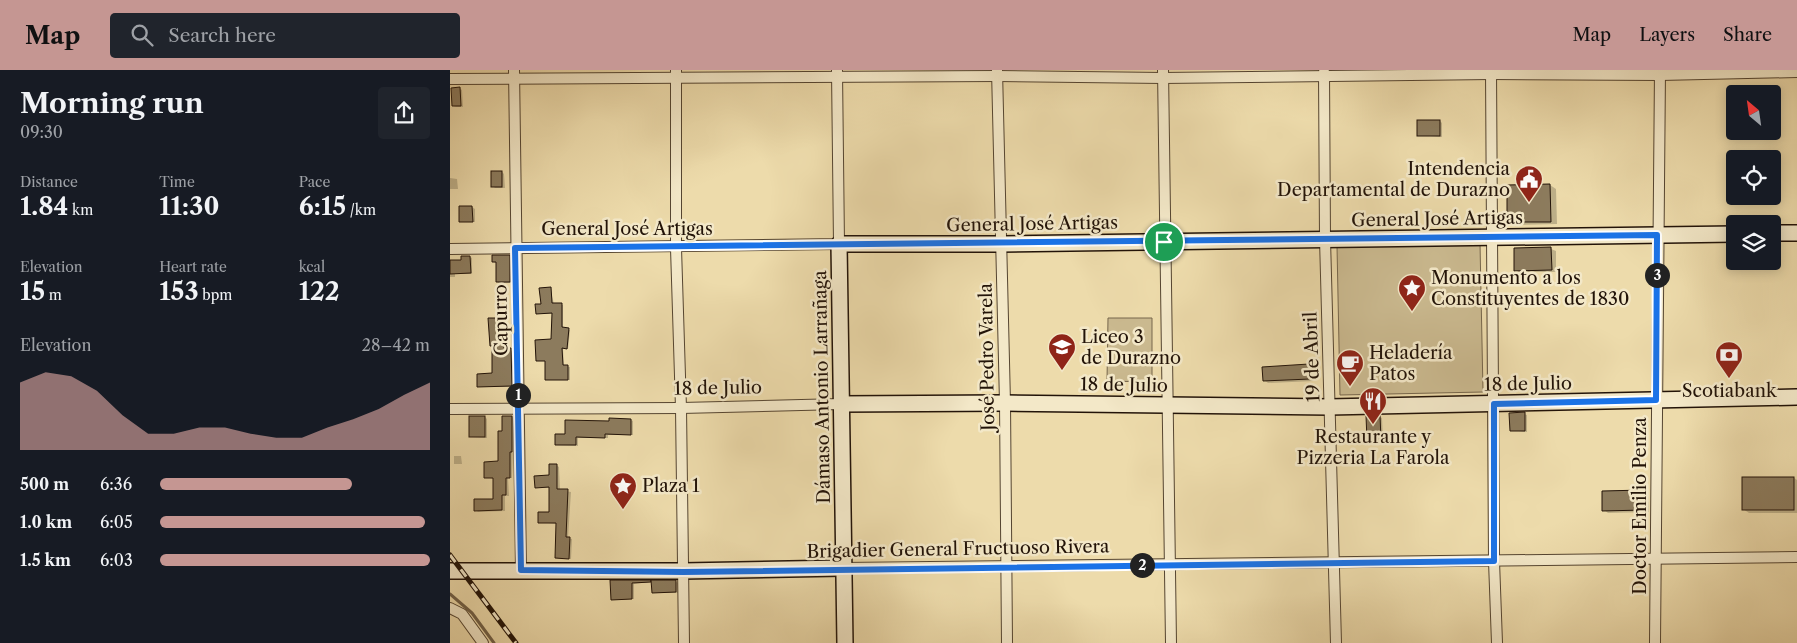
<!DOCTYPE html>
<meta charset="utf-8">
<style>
:root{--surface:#171b24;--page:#20242c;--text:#f1f3f6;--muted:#9ea1a6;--accent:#c59692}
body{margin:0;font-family:"Libre Caslon Text",serif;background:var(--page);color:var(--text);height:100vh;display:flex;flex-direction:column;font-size:19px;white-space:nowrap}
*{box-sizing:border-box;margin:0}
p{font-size:16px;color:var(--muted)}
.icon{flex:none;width:28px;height:28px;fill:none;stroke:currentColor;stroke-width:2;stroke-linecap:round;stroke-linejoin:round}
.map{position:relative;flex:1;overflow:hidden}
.drawer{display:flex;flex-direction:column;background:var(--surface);width:450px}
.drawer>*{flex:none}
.needle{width:32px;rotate:331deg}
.tools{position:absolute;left:1276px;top:15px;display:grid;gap:10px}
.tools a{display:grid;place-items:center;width:55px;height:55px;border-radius:5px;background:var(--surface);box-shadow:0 2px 12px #0003;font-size:25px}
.pin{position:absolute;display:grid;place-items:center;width:42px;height:42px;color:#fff;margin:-21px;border:2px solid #fff;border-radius:50%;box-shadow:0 1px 5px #0007}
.km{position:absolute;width:25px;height:25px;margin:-12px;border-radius:50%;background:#222;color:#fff;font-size:14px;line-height:25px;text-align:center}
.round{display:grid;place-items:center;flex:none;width:52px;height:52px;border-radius:5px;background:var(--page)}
.head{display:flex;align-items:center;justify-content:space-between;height:85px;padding:0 20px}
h1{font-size:28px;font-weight:800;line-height:38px}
.stats{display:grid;grid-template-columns:repeat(3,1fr);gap:8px;height:85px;padding:5px 20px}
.stats div{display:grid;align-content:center}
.stats b{font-size:25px;font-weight:800}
.stats small{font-size:14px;font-weight:400}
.stats p{font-size:14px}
.chart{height:140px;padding:10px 20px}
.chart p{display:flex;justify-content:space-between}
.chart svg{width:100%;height:90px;margin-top:5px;fill:var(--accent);opacity:.7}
ul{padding:0 20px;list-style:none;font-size:16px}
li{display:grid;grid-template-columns:80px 60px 1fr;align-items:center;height:38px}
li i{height:12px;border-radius:6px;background:var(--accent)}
header{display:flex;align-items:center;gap:30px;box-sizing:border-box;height:70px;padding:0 25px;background:var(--accent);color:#111}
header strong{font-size:24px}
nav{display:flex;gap:28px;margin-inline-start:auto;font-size:18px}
.search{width:350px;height:45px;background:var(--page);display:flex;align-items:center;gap:12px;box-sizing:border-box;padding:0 18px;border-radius:5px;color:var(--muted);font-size:19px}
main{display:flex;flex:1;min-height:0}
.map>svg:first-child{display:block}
</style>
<header>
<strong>Map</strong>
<div class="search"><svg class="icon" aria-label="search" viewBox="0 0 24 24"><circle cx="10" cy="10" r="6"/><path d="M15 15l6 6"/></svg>Search here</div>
<nav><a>Map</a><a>Layers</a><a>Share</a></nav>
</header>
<main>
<section class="drawer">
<div class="head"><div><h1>Morning run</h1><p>09:30</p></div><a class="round"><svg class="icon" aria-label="share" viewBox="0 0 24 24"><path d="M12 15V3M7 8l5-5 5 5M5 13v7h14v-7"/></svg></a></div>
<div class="stats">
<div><p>Distance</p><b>1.84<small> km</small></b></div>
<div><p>Time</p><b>11:30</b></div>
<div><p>Pace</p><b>6:15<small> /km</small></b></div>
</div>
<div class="stats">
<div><p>Elevation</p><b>15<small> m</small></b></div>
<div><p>Heart rate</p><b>153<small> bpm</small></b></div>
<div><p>kcal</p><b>122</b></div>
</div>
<div class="chart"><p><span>Elevation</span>28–42 m</p>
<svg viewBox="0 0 160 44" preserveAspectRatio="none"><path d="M0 44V11L10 6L20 8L30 15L40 27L50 36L60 36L70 33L80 33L90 36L100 38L110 38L120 33L130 29L140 24L150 17L160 11V44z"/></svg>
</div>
<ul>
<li><b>500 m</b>6:36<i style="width:71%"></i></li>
<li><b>1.0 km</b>6:05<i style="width:98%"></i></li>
<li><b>1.5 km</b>6:03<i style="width:100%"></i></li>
</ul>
</section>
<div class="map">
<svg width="1347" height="573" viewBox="0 0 1347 573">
<rect width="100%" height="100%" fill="#eddbab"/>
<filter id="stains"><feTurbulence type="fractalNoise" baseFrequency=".004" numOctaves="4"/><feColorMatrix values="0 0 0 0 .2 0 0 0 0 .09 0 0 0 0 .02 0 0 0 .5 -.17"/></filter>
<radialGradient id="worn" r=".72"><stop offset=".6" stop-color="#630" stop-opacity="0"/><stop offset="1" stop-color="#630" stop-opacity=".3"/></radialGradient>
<!-- green -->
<g fill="#cab98f" stroke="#76664c">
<path d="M1030,173L1033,322L890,325L887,176Z"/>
<path d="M658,248H702V312L657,311Z"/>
</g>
<!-- shadow -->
<g fill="#0003">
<path d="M9,18L12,20L13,37H6L3,36Z"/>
<path d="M990,51L992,53V67L969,65Z"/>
<path d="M52,102L54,104L55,118H45L43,116Z"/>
<path d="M0,108L7,109L8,119H0Z"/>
<path d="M1100,115L1106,119L1107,154L1065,155L1058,152Z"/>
<path d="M22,137L25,139V152L10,151Z"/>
<path d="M1101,179L1106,181V202H1070L1065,200Z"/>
<path d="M59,186L62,188V213H50L47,212V193L43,192Z"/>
<path d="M20,187L22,188V204H5V207H0V191H12Z"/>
<path d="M100,218L104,234L113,235V259L120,260L118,279H113L114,296L120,297V310L97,309L96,291L87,290L102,270L103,244L87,243Z"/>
<path d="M54,249L56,251L57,279L63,281L64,317H31L28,316L44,305Z"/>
<path d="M859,296L863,298L864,311L818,313L814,310Z"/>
<path d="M1074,344L1077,345V362L1061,360Z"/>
<path d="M35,347L37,349V368L21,367Z"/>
<path d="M62,347L64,348L62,408H58L59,426H55V441L28,442L26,440L45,430L44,409L36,407L49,393L53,362Z"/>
<path d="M930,347L932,348L933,371H921L918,369Z"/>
<path d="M181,350L183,351V365H158V368H128V376L106,375L117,365L160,353Z"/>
<path d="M4,386H11L12,394H4Z"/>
<path d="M106,395L109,397L110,420L121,422L118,468L122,469L121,489L106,487L107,454L89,452L100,443V418L86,417L101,406Z"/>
<path d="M1344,408L1347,410V443H1299L1293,439Z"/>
<path d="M1194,421L1198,424L1199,442L1158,443L1154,440Z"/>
<path d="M162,512H200L184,514V529L165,530L162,529Z"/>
<path d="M226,512L229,513V523H203Z"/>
</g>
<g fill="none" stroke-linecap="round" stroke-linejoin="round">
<!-- stream -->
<path stroke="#726249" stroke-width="3" d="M0,524L22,543L44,573"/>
</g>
<!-- building -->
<g fill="#8c7b5d" stroke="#221308">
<path d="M10,17L11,36H2L1,18Z"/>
<rect x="967" y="50" width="23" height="16"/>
<rect x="41" y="101" width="11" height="16"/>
<path d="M1100,114L1101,152H1057V115Z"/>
<path d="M9,136H22L23,152H9Z"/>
<path d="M1101,177L1102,200L1064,201V178Z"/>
<path d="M42,185H60V212H46V192H42Z"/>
<path d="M11,186H20L21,203L0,204V190H11Z"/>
<path d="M101,217L102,233H112V257L119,258L117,279L112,278L113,295H118V310H95V291H86L85,270L101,269L102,243L86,244L85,234H91L89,218Z"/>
<path d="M38,248H54V278H61L62,316L27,317V304L42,303V276H40Z"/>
<path d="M859,294L860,309L813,311L812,297Z"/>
<path d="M1075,342V361H1060L1059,343Z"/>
<path d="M930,345L931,370H917L916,346Z"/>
<rect x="19" y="346" width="16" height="21"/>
<path d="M52,346H62V382H60V408H56V425H52V440L24,441V429H43V408H34V392L48,391V361H52Z"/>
<path d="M159,348L181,349V365L155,364V368L126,367V375H105V364H115V350L159,351Z"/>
<path d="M99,394H107V419H118L116,467H120L119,489L105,488L106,453H88V442H99V417L85,418L84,406L99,405Z"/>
<rect x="1292" y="407" width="52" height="33"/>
<path d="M1194,420V440L1152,441V421Z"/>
<path d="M160,510H201V512L182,513V529L161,530Z"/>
<path d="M201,510H226V522L202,523Z"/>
</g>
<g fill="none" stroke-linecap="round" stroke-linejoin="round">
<!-- street casing -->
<g stroke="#554531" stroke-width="12">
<g id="street">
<path d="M64,0L71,500"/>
<path d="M226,0V178L231,338L234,573"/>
<path d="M547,0L555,333L557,573"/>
<path d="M713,0L721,573"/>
<path d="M1041,0L1044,491L1047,573"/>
<path d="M874,2L875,169L886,573"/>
<path d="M0,9L547,6L713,8L1041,4L1210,5L1347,2"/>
<path d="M0,179L389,174L387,1"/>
<path d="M0,339L231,338L391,334"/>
<path d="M393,498L1347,487"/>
<path d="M0,538L12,544L33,573"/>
<path d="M1205,573L1210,0"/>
</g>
</g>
<!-- secondary casing -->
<g stroke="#221308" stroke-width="18">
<g id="secondary">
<path d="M1322,163H1347"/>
<path d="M391,334L555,333L879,337L1347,327"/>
<path d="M0,501H233L393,498"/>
<path d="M395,573L389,174H551L1285,164"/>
</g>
</g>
<!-- street -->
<use href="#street" stroke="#f3e8c8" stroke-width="10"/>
<!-- secondary -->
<use href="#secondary" stroke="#f3e8c8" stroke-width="15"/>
<!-- rail casing -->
<g stroke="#221308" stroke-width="5">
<path id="rail" d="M0,485L66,573"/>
</g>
<!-- rail -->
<use href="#rail" stroke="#f3e8c8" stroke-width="3" stroke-dasharray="9" stroke-linecap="butt"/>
</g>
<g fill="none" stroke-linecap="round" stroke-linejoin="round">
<!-- route casing -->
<g stroke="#fff" stroke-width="10">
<path id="route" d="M1207,165L1206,330L1044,334V491L233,502L71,500L65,178Z"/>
</g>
<!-- route -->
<use href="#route" stroke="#1a73e8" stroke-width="6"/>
</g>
<!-- icons -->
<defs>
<g id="civic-pin" transform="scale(1.4375)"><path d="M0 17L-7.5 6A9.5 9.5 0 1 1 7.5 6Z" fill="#8f2418" stroke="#f3e8c8"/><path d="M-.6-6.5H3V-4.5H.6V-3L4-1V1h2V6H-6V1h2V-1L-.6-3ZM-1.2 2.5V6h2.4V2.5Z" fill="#fff"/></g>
<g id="sight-pin" transform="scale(1.4375)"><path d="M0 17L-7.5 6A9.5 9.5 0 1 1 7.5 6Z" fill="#8f2418" stroke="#f3e8c8"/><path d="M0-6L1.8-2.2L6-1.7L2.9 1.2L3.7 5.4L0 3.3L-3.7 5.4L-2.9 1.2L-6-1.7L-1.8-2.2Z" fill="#fff"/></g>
<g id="school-pin" transform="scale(1.4375)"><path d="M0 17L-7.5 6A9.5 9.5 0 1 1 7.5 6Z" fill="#8f2418" stroke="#f3e8c8"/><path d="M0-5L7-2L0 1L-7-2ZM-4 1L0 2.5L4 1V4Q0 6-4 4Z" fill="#fff"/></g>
<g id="bank-pin" transform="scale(1.4375)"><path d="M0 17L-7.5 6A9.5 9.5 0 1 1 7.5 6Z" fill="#8f2418" stroke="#f3e8c8"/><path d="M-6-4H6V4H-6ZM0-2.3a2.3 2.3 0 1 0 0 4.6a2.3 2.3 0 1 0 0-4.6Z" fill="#fff"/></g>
<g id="cafe-pin" transform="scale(1.4375)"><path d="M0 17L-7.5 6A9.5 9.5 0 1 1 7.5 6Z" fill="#8f2418" stroke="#f3e8c8"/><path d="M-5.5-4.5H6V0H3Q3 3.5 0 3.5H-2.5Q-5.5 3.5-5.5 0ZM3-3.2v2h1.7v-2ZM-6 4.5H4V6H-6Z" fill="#fff"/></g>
<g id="restaurant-pin" transform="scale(1.4375)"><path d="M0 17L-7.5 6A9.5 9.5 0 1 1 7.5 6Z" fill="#8f2418" stroke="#f3e8c8"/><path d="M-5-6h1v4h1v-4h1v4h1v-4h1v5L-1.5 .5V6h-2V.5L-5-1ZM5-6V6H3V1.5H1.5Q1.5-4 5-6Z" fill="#fff"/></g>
</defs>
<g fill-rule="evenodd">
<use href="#civic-pin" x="1079" y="109"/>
<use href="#sight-pin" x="962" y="218"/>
<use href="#school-pin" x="612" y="277"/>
<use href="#bank-pin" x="1279" y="285"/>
<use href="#cafe-pin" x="900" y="293"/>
<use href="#restaurant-pin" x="923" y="331"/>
<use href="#sight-pin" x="173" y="416"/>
</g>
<g text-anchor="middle" stroke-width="5" stroke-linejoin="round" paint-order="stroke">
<!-- poi labels -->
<g font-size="18" fill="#221308" stroke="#f3e8c8" text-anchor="start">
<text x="1060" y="105" text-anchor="end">Intendencia<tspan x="1060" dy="21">Departamental de Durazno</tspan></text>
<text x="981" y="214">Monumento a los<tspan x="981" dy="21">Constituyentes de 1830</tspan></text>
<text x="631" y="273">Liceo 3<tspan x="631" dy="21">de Durazno</tspan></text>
<text x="919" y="289">Heladería<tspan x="919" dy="21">Patos</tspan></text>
<text x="1279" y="327" text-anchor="middle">Scotiabank</text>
<text x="923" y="373" text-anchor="middle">Restaurante y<tspan x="923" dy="21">Pizzeria La Farola</tspan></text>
<text x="192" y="422">Plaza 1</text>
</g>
<!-- street labels -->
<g font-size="18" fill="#221308" stroke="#f3e8c8">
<text transform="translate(987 149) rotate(-1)" y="6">General José Artigas</text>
<text transform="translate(582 154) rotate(-1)" y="6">General José Artigas</text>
<text x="177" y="165">General José Artigas</text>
<text transform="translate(51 250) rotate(-91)" y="6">Capurro</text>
<text transform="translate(537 287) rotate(-91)" y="6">José Pedro Varela</text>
<text transform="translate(862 287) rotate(-92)" y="6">19 de Abril</text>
<text transform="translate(1078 314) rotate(-1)" y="6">18 de Julio</text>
<text transform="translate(674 315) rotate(1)" y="6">18 de Julio</text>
<text transform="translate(372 317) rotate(-91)" y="6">Dámaso Antonio Larrañaga</text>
<text transform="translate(268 318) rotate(-1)" y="6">18 de Julio</text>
<text transform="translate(1190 436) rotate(-90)" y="6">Doctor Emilio Penza</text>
<text transform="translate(508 479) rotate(-1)" y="6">Brigadier General Fructuoso Rivera</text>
</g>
</g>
<rect width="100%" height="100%" filter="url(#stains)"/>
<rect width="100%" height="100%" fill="url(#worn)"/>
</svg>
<div class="tools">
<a><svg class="needle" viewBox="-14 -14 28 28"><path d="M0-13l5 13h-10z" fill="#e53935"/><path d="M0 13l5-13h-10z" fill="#9ea1a6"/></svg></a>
<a><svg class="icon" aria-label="locate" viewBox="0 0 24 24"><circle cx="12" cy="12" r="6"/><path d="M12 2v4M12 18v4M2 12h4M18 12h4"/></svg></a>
<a><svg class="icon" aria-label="layers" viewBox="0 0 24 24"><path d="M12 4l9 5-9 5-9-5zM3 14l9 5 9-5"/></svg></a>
</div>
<div class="pin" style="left:714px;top:172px;background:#1e9e55"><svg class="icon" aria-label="arrive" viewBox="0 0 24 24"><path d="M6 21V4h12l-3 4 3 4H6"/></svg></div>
<b class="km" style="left:68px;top:325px">1</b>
<b class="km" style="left:692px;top:495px">2</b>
<b class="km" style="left:1207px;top:205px">3</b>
</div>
</main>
